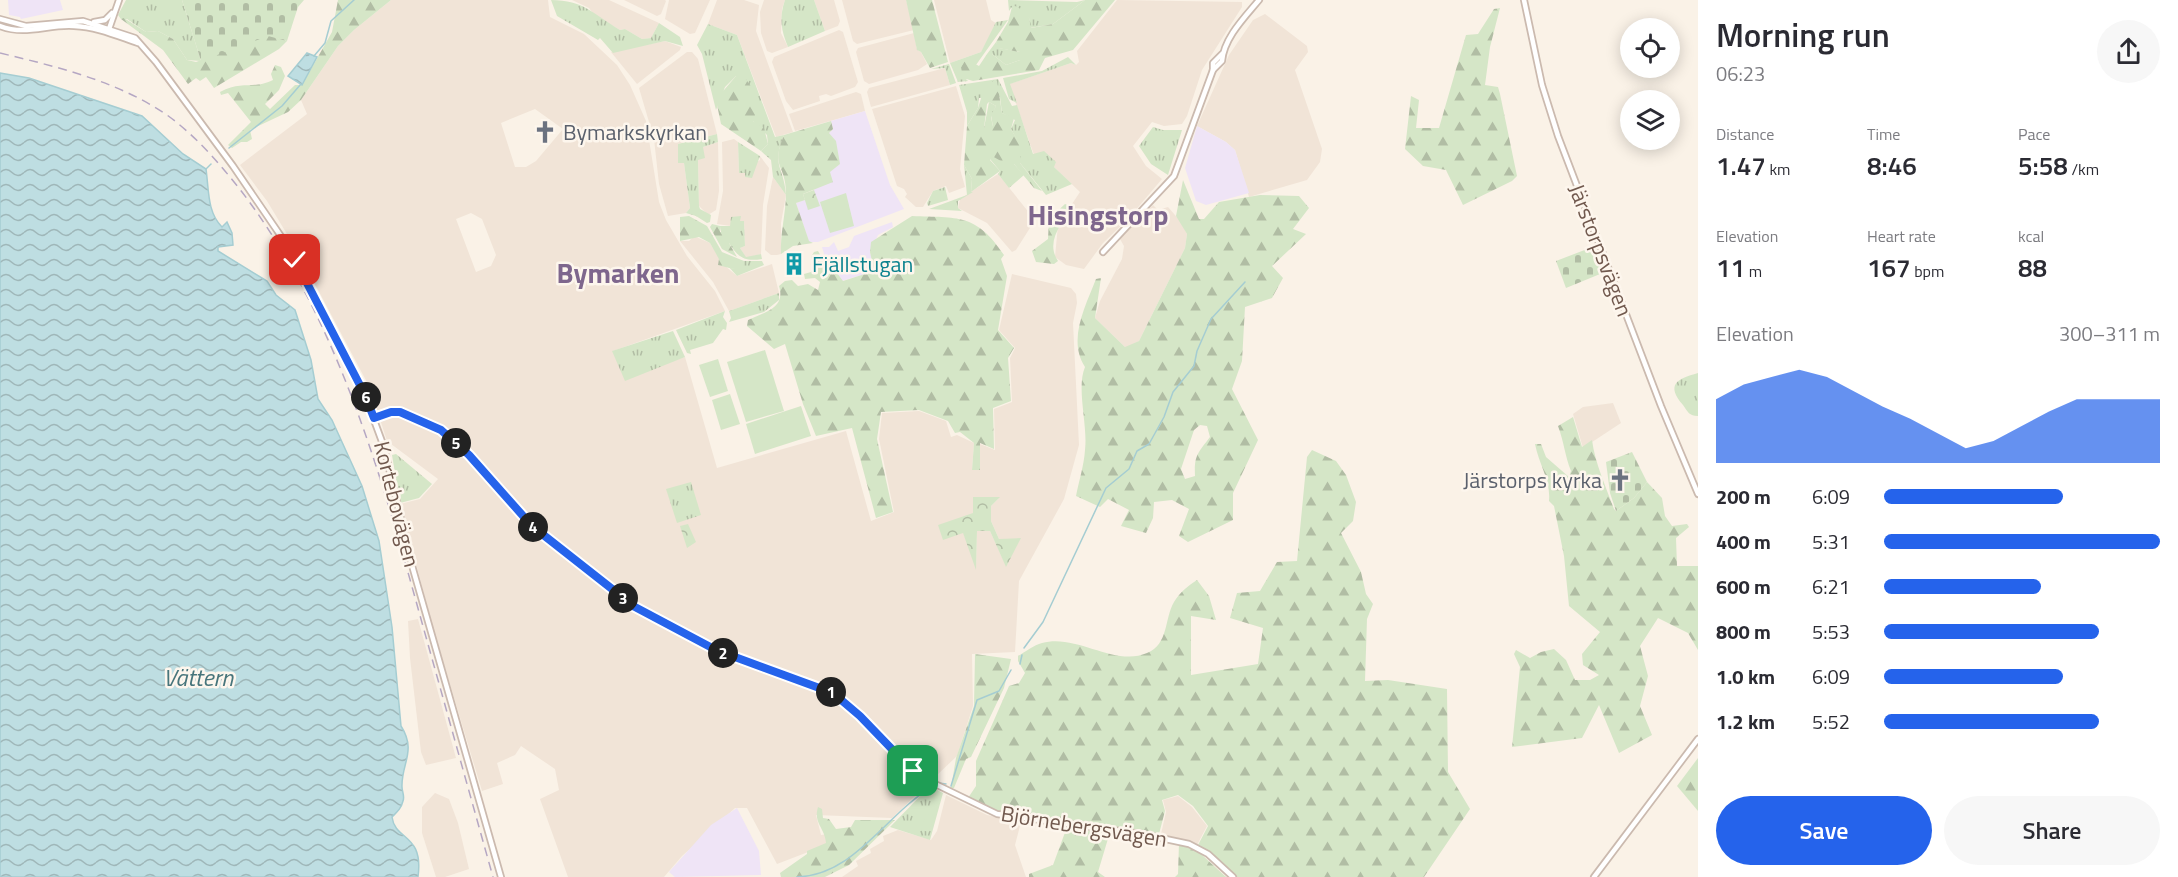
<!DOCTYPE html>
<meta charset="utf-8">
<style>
:root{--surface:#fff;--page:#f7f7f7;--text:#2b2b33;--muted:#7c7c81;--accent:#2563eb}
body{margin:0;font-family:"Titillium Web",sans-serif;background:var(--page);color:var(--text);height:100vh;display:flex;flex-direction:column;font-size:22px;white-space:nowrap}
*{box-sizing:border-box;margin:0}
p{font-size:20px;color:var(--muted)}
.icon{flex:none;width:33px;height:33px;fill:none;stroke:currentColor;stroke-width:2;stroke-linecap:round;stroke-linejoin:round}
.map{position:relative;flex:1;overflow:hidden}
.sheet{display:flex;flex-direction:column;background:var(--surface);width:480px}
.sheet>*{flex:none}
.fabs{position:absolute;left:1620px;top:18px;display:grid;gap:12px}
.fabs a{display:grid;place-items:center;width:60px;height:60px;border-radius:50%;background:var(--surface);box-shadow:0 3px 15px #0003;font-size:30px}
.pin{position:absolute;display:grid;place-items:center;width:51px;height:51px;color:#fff;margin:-26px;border-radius:12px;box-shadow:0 3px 9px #0006}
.km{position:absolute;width:30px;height:30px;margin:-15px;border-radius:50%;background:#222;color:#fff;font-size:16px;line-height:30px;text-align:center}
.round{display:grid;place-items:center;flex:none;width:63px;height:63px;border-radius:32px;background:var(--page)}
.overview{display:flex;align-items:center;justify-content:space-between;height:102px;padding:0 18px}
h1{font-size:33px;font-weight:600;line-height:45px}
.metrics{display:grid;grid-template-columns:repeat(3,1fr);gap:9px;height:102px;padding:6px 18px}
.metrics div{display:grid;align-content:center}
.metrics b{font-size:26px;font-weight:600}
.metrics small{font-size:16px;font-weight:400}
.metrics p{font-size:16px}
.chart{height:168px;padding:12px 18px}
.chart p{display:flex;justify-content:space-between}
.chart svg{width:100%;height:108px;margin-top:6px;fill:var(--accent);opacity:.7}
.cta{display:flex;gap:12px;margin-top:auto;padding:12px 18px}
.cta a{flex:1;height:69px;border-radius:36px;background:var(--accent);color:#fff;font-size:24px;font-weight:600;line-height:69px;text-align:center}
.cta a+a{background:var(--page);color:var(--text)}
ul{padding:0 18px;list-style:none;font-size:20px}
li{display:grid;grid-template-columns:96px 72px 1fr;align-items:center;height:45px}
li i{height:15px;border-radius:8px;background:var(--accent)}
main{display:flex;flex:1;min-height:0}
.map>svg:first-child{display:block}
</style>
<main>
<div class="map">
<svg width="1698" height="877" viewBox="0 0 1698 877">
<defs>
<pattern id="grass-tufts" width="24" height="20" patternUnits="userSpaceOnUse" patternTransform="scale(1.5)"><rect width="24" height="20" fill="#d5e6c7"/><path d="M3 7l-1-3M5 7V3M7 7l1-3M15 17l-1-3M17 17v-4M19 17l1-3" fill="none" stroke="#b1bda4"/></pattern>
<pattern id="forest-firs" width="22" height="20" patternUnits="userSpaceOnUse" patternTransform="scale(1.5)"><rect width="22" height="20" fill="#d5e6c7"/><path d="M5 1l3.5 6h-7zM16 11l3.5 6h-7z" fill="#b1bda4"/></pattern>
<pattern id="cemetery-stones" width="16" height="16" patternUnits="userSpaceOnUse" patternTransform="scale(1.5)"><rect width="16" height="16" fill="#d5e6c7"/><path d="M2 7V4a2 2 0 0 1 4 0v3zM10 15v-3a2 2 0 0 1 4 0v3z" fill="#b1bda4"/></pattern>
<pattern id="park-crowns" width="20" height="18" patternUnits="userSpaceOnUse" patternTransform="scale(1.5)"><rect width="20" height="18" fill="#d5e6c7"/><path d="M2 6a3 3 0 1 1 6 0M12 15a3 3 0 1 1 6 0" fill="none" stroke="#b1bda4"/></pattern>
<pattern id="water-waves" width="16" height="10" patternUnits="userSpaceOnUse" patternTransform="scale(1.5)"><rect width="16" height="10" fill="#bedee2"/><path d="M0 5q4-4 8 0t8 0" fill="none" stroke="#9fb7b9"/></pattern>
</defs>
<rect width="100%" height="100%" fill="#faf2e7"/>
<!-- residential -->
<g fill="#f1e4d7" fill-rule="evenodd">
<path d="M391,0H548L550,17L584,34L617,65L630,85L646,121L659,202L666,220L687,256L715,291L725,311L613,351L667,363L685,357L717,468L846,431L871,521L894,512L879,439L882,413L919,411L946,421L951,437L957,435L974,443L972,470H980V444L995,450L994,409L1012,402L1010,358L1015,348L999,330L1012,274L1071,288L1076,294L1077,303L1073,323L1079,445L1064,499L1019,581L1015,652L972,654L973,706L957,756L892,818L816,815L821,835L828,834L829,844L777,864L747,808H735L682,856L664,877H568L540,799L559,790L555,769L521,746L515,755L497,763L503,784L482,791L434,631L400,504L420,499L438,479L387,441L370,388L299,254L267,201L240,165L307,114L301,100L338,46L354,30ZM535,109L563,129L536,161L526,167H515L501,123ZM471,213L482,219L496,255L491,266L476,272L456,219ZM999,498L991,506V521L999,539H1020L1006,566L990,531H977L976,567L963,532L973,513Z"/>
<path d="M572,0H609L659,23L651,38L642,39L625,29L620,30L595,16L589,8Z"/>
<path d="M624,0H665L666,1L661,14L657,16Z"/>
<path d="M669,0H710L695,33L690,34L665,19Z"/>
<path d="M717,0H744L759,5L756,31L793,132L776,137L737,35L708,24Z"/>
<path d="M764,0H785L782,9L781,33L788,47L772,53L767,51L761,33L760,12Z"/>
<path d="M814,0H834L840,21L838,26L825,31Z"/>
<path d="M842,0H906L914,30L857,44L853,41Z"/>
<path d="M934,0H986L991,20L997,24L981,52L950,63Z"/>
<path d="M1117,0L1242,2V7L1202,70L1187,116L1182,124L1164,126L1152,122L1133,146L1146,166L1162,179L1128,219L1103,243L1084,269L1066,265L1055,257L1058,225L1080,192L1054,167L1034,155L1009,84L1071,63L1076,65L1079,62L1077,51Z"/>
<path d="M1265,14L1307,46L1308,52L1295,70L1322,149L1320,162L1307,180L1249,197L1235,150L1226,142L1197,126L1229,55L1253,20Z"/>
<path d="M839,30L843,32L858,82L855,87L831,96L826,94L819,96L820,101L793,110L786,101L772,62L774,57Z"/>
<path d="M914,33L917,50L921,52L927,64L918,70L869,84L864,81L856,52L858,48Z"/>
<path d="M665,41L681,47L680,50L637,84L611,52Z"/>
<path d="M687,52H692L698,59L717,134L678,144V163H684L690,208L686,213L668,216L659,184L654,139L639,88Z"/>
<path d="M945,68L950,85L871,107L867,92L869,88Z"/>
<path d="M956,86L965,116L960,169L965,187L949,193L946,186L933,191L923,207H916L905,197L907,194L904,189L897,186L872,109Z"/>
<path d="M856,92L861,94L865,111L795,131L789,114Z"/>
<path d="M734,139L738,142L739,173L760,160V156L769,168L763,205L761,254L746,258L740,248L745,246L744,221L731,226L717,224L723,191L722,142Z"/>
<path d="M718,142L719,191L716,210L708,215L699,206L698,159L703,147Z"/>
<path d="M998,174L1035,220L1016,250L1012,252L987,223L958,208L960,199Z"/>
<path d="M773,177L786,195L781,223V254L777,255H771L765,250L767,206Z"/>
<path d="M1153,205L1158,210L1168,207L1181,222L1187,234L1185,248L1139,341L1126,348L1095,318L1100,301L1122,259L1124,246L1120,239Z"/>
<path d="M694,236L710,243L724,265L737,276L772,264L779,293L729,311L713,282L680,241H689Z"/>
<path d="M1613,403L1621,423L1583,448L1573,414L1583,407Z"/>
<path d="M418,619L456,758L426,765L421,752L410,658L408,621Z"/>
<path d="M435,793L449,799L458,823L469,869L445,877H436L422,833V807Z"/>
<path d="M946,795L987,815L1021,822L1015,845L1026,877H842L858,866L856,861L871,853L870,849L884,841L883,836L898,830L931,840L937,831Z"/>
<path d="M1178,796L1192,807L1207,826L1197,845L1161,834L1166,812L1163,800Z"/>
</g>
<!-- education -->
<g fill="#efe4f6">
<path d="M8,0H60L63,10L21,19L20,17L9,15Z"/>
<path d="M865,111L890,185L904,209L818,242H809L796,203L805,200L830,172L829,133L833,129L831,121Z"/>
<path d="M1197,126L1226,142L1235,150L1249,193L1206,205L1196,201L1185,168Z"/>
<path d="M892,222L893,227L878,235L870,252L875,271L842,281L829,270L822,247H829L834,242L838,251L849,247L854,236Z"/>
<path d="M737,808L759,851L761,875L675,877L669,872L711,825Z"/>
</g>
<!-- grass -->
<g fill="url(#grass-tufts)">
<path d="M126,0H182L201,61L187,60L173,39L158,31L146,32L127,19H121L118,15Z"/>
<path d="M551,0C584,0 593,14 620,30L625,29L642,39L651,38L659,23L680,37L683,46L665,41L613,53L600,38L598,40L557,16Z"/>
<path d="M785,0H814L825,31L788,47C781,31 779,17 785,0Z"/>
<path d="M1008,0L1077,2L1085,0L1053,24L1030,28L1029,18L1012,7L1009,11Z"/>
<path d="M1008,20L966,79L968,81L958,82L950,63L981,52L996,22Z"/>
<path d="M708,24L737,35L775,137L784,135C771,167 784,166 786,195L773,177L771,160L761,151L768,144L767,135L753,121L736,76L725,87L716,110L702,54L697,45Z"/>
<path d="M996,42L999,48L1020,52L1022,54L1020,60L1006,65L992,54H987Z"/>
<path d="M1068,57L1076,65L1071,63L1010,84L1017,103L1009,99L1003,78L1042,71Z"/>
<path d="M949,64L956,83L950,85L945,68L931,69Z"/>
<path d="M998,79L1012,106L1017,105L1033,154L1044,151L1056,162L1054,167L1072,184L1046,195L1020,163L1018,142L1011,129L1015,120L1002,113L1000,97L979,98L978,108L967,126V112L959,85Z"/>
<path d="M989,102L996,106L991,117L993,127L984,128Z"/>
<path d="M1153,127L1163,130H1182L1168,175L1151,164L1139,146Z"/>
<path d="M717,134L718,142L703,147L705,158L698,160L699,206L700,209L711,215L710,222L707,223L696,216L686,213L690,208L684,163H678V144Z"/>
<path d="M738,142L760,156L752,178L745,177V173H739Z"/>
<path d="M991,155L1008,164H1014L1024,175L1009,188L998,174L1000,171L990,159Z"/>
<path d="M964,165L972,179L971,192H973L958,201V208L962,211L929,209L967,195Z"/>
<path d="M945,187L948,200L928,206L927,203L933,191Z"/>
<path d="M741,216L740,221H744L745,246L740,248L746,257L761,254L762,259C744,262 738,257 729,243C725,237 720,234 720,226H730L731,217Z"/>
<path d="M744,261H762L764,265L737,276L728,266L733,269Z"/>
<path d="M779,293V300L764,312L729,322L731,318L729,311Z"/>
<path d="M725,311L723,317L727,323L726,330L723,329L713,343L690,350L691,354L687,353L676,330Z"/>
<path d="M673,331L685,357L625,381L612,351Z"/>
<path d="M1698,373V416C1689,416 1688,412 1683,405C1666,385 1676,379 1698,373Z"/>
<path d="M396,454L432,484L419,498L400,503L392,455Z"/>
<path d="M691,482L701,515L677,523L666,489Z"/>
<path d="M930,786L943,793L930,840L890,827Z"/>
</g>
<!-- forest -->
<g fill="url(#forest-firs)" fill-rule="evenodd">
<path d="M338,0H391L354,30L338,46L301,100L288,112L250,130L252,139L247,142H241L232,148L228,145L251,122L228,93L221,95L220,92C243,80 252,90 273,80L271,74L275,65L281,67L285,76L279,90L265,104L270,109L295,85H302L332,32Z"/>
<path d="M906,0H932L948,62L930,68L921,52L917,50Z"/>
<path d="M1085,0H1115L1073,50L1045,58L1039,70L973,81L963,78L961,67L966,59L979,66L987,54H992L1006,65L1020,60V52L998,48L996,42L1008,22L1012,7L1015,6L1028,13L1031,28L1053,24Z"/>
<path d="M1500,8L1490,47L1485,85L1498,87L1500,94L1517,176L1512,181L1463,205L1446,170L1423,166L1405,149L1411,96L1419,100L1416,128H1439L1466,35L1478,34L1494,9Z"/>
<path d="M124,18L146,32L158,31L173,39L187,60L196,62L268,35L287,41L279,49L214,88L206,77L200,81L196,78L188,84L163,50L121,19Z"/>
<path d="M736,76L745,78C757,94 760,103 753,121L764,128L768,144L761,151L721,124L715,95L724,90Z"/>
<path d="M993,81H997L1002,113L1014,118L1011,129L1021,146L1020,163L1042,191L1034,188L1014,164L1008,165L992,156L990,160L1000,171L971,192L972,179L964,165L967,126L978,108L983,92ZM989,102L996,106L991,115L993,127L990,122L984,128L987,104Z"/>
<path d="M831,121L833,129L829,133L836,141L840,164L830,172L833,182L803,194L805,200L796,203L809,241L813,243L793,246L781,254C780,233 786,213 786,193C786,164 770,168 784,135Z"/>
<path d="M1183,180L1199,219H1204L1219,202L1260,195L1299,196L1309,208L1293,229L1306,234L1272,266L1283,278L1272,298L1245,307L1242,361L1232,389L1258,440L1233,493V520L1188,542L1179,536L1189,509L1172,500L1154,502L1153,518L1146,533L1121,526L1129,510L1108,499L1100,507L1076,496C1079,481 1084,465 1085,450C1088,425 1076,388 1085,367C1067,340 1086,305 1096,279L1101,278L1095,318L1125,347L1139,341L1185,248L1187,234L1176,216ZM1200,425L1207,426L1210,437C1198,453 1194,455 1195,476L1185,479L1181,469L1194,430Z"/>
<path d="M1065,204L1070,206C1065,222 1044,240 1058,261L1054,264L1036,262L1032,251L1048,239L1049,219Z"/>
<path d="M689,216L707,226L722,252L744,261L743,267L733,269L718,265L719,259L710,243L699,237L680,241V217Z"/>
<path d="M912,216C958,218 976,213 1004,255L1001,259L1007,276L998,330L1014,348L1008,358L1011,401L993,408L994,449L980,443V470H972L974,443L960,432L955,433L948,421L919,410L881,412L877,439L893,512L876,518L852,428L816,436L803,404L785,344L774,349L747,326L748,320C765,312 786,308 779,286L785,281L792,280L798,286L808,284L818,290L820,282L815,278L805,279L804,274L811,272L814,267L811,257L814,252L818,251L829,270L834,269L843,281L874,271L870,252L871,242Z"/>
<path d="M712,224L720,226V232L729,233V243L737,257L722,249L710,227Z"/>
<path d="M1573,417L1582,447L1592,440C1595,463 1606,487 1614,509L1616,511L1634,498L1647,482L1662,498L1665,516L1672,526L1687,524L1689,527L1676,538L1677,566H1698V650L1688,633L1658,618L1640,646L1648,676L1640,706L1652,735L1619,753L1599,705L1582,738L1512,747L1520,667L1514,654L1516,650L1530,658L1541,652L1554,649L1566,660L1575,680H1590L1599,675L1583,665L1582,654L1600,632L1569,606L1564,556L1554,506L1549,501C1551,480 1539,465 1535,444H1541L1546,457L1569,477L1571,471C1565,456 1564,442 1558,426Z"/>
<path d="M1312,450L1336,461L1346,475L1356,502L1353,521L1341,533L1361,572L1366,594L1373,604L1367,619L1365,681L1388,680L1447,689L1448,772L1470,809L1424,877H1235L1217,859L1198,845L1208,826L1193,806L1178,795L1162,800L1165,811L1159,834L1002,813L968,798L976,786V761L1009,686L1019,683L1025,673L1018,661V656C1025,652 1034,645 1042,643C1076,633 1114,667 1147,653C1169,644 1164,619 1174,602C1180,592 1188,586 1197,580L1209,596L1216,620L1191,616V675L1258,664L1263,628L1230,618L1237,593L1260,591L1277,562L1297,561L1307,457Z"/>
<path d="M975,654L1011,659L1004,688L971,757L966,759L954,788H951L956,758L974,706Z"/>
<path d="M1698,758V811L1677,786Z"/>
<path d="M818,807L822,809L823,818L829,819L836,829L851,827L855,820H895L849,865L825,877H781L780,873L807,854V851L826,843C825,828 813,823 818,807Z"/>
<path d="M1067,827L1110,832L1098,872L1105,877H1029V874L1053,865Z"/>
<path d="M1179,843L1201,854L1226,877H1175L1178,874Z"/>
</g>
<!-- cemetery -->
<g fill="url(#cemetery-stones)">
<path d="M182,0H304L298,7L287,41L268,36L201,61Z"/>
<path d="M1595,246L1605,272L1566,288L1556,261Z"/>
<path d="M1632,452L1647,482L1634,498L1616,511L1610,493L1606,462Z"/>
</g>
<!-- park -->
<g fill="url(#park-crowns)">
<path d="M814,190L820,206L808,210L803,194Z"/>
<path d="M973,497H1000L991,506V521L999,539L1021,538L1006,567L990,531H977L976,570L963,533L943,540L938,525L973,513Z"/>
<path d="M688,524L696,542L687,548L680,526Z"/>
</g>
<!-- pitch -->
<g fill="#d5e6c7">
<path d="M846,193L854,226L830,233L820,202Z"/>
<path d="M765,350L784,411L746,422L727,362Z"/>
<path d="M718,359L728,391L710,397L699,365Z"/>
<path d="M730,394L740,424L721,430L712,400Z"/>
<path d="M801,406L811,436L755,454L746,424Z"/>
<path d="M926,814L934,816L929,832L921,830Z"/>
</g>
<!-- water -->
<g fill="url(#water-waves)" stroke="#a5cdd2" stroke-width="1.5">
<path d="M307,53L317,57L302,85L288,76Z"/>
<path d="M0,73L29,78L142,116L183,154L206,169C209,190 207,212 222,227L227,222L232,233L233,245L218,247V251L267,281L276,295L295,310L311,360L318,399L332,420L362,486L379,541L392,627L401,726C417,751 401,764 402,787C402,792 405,796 403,801C401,809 397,812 392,817C395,841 424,833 418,877H0Z"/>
</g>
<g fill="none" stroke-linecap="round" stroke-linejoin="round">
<!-- stream -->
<g stroke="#a5cdd2" stroke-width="1.5">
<path d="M314,56L325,43L331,21L354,0"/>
<path d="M229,148L282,106L301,84"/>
<path d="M206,169L211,164"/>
<path d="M1024,648L1043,622L1106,488L1129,469L1137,451L1149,444L1164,417L1173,392L1194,366L1197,351L1211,319L1245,282"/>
<path d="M1020,664L1022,655"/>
<path d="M939,783L946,784"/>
<path d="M951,786L977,700L999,691L1011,670"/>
<path d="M797,877C855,875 885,815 933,786"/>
</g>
<!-- tertiary casing -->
<g stroke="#cbbaaf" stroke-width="8">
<g id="tertiary">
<path d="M1524,0L1542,85L1558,136L1661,406L1698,494"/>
<path d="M0,19L26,26L83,21L135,38L156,62L233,166L289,248L364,393L384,447L411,562L501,877"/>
<path d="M94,22L105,20L112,13"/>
<path d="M0,26C26,36 48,24 74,26C97,27 117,36 138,43"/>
<path d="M109,29L119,0"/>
<path d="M1213,70L1222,61C1224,38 1244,18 1259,0"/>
<path d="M1103,252L1174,176L1213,70V63L1222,54"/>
<path d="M374,418L391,412H400L441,431L469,455L532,526L635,607L716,650L833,693L860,716L905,766L929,781L997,814L1142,834L1189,844L1208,854L1233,877"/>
<path d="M1594,877L1698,739"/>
</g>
</g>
<!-- tertiary -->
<use href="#tertiary" stroke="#fff" stroke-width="4.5"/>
<!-- rail -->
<path stroke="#b5a7c3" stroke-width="1.5" stroke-dasharray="9 6" stroke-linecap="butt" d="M0,53C58,67 117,81 167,115C196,136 220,164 242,192C339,320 382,478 424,630C447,712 470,795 493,877"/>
</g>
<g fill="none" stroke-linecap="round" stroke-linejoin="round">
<!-- route casing -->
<g stroke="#fff" stroke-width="12">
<path id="route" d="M295,260L364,393L374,418L391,412H400L441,430L469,455L532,526L635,607L716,650L833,693L860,716L913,771"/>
</g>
<!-- route -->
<use href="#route" stroke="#2563eb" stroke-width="8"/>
</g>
<!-- icons -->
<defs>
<g id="church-bare" transform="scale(1.8)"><path d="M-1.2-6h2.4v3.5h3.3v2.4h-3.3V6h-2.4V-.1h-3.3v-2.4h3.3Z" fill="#6b7280" stroke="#fdf6ed" stroke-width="2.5" paint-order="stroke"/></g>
<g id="building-bare" transform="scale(1.8)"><path d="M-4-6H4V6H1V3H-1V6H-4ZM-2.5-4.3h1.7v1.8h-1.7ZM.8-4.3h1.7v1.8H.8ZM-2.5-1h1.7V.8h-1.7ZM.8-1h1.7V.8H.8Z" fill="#0f9aa8" stroke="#fdf6ed" stroke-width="2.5" paint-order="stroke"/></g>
</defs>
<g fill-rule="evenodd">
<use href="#church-bare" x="545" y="132"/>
<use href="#building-bare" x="794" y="264"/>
<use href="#church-bare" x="1620" y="480"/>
</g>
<g text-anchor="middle" stroke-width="5" stroke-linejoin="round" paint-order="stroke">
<!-- worship labels -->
<g font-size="22" fill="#5b616d" stroke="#fdf6ed" text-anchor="start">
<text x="563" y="140">Bymarkskyrkan</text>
<text x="1602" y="488" text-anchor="end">Järstorps kyrka</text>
</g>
<!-- street labels -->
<g font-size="22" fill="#71594e" stroke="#fdf6ed">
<text transform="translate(1601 250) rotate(69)" y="8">Järstorpsvägen</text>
<text transform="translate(397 504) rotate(76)" y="8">Kortebovägen</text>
<text transform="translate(1084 826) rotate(9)" y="8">Björnebergsvägen</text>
</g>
<!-- culture labels -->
<g font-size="22" fill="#0d838f" stroke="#fdf6ed" text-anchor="start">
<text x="812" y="272">Fjällstugan</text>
</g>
<!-- water labels -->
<g font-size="24" font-style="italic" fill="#47757b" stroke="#fdf6ed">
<text x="198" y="686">Vättern</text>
</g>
<!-- district labels -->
<g font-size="28" font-weight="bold" fill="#7e668d" stroke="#fdf6ed">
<text x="1098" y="225">Hisingstorp</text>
<text x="618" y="283">Bymarken</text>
</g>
</g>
</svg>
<div class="fabs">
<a><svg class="icon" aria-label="locate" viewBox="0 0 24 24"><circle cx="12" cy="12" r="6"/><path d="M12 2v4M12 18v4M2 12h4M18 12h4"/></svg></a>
<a><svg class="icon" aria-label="layers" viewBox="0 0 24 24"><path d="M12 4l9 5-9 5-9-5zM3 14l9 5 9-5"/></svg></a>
</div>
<div class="pin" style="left:913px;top:771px;background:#1e9e55"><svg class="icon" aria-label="arrive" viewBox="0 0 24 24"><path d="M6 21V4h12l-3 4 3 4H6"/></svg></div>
<div class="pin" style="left:295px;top:260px;background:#d93025"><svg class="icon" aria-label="check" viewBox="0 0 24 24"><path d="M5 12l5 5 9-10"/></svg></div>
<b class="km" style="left:831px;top:692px">1</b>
<b class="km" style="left:723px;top:653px">2</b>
<b class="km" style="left:623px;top:598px">3</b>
<b class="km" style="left:533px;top:527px">4</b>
<b class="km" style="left:456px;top:443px">5</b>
<b class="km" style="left:366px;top:397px">6</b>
</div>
<section class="sheet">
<div class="overview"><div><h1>Morning run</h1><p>06:23</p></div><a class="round"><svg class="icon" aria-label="share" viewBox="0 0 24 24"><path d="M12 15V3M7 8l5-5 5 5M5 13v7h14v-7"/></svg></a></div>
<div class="metrics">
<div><p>Distance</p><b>1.47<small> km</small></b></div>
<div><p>Time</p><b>8:46</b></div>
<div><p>Pace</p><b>5:58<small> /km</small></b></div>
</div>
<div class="metrics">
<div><p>Elevation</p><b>11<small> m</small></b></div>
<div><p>Heart rate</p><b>167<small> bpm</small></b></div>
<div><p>kcal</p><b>88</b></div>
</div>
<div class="chart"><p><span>Elevation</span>300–311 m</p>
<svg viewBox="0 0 160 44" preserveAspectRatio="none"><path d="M0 44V18L10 12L20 9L30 6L40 9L50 15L60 21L70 26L80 32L90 38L100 35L110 29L120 23L130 18L140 18L150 18L160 18V44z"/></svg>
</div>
<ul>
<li><b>200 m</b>6:09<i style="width:65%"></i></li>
<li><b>400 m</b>5:31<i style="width:100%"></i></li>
<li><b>600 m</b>6:21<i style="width:57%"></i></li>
<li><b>800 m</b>5:53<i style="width:78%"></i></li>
<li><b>1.0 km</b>6:09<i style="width:65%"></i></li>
<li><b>1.2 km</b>5:52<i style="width:78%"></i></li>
</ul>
<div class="cta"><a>Save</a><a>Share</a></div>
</section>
</main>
